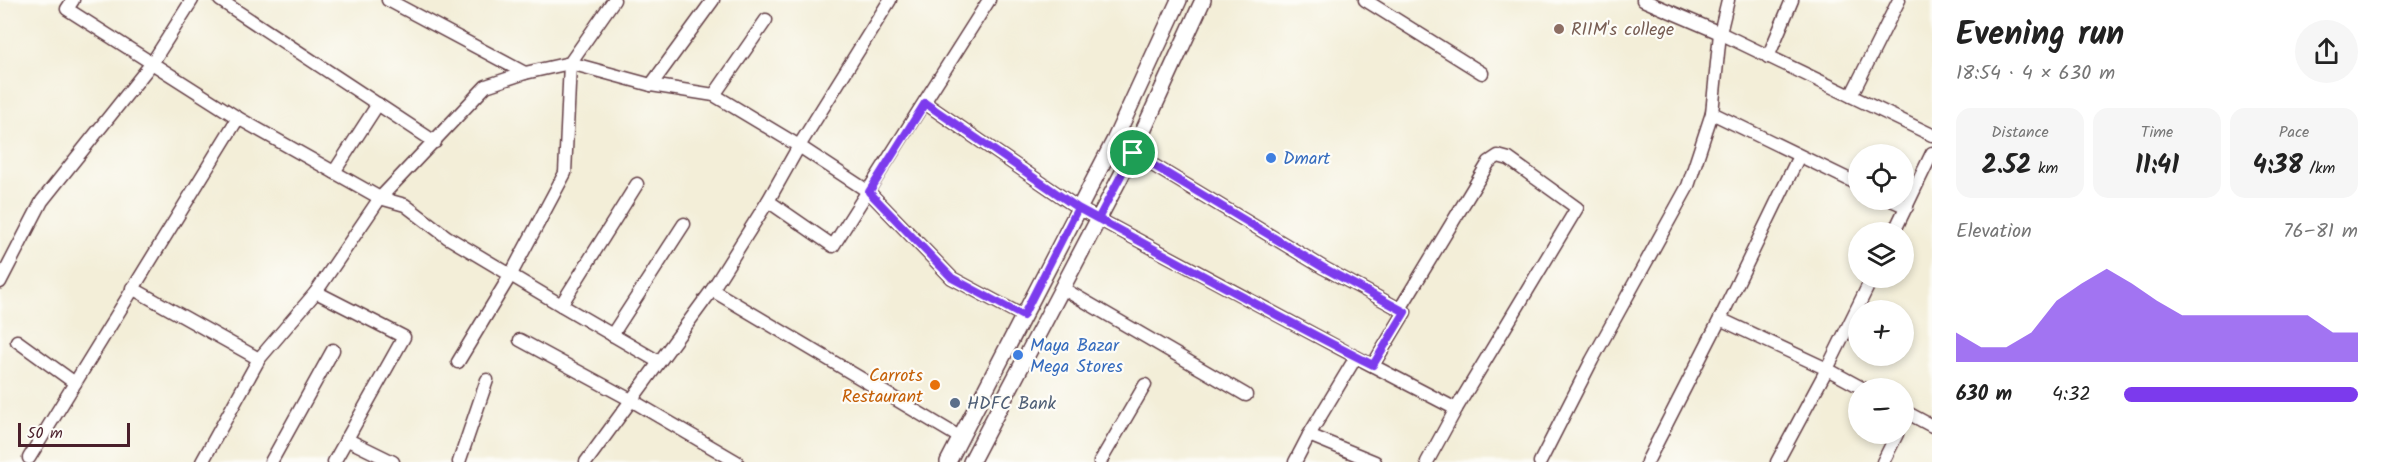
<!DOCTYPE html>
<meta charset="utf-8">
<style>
:root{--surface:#fff;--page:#f6f6f6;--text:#222;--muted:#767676;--accent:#7c3aed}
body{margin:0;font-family:Kalam,sans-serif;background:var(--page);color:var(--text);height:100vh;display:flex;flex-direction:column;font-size:22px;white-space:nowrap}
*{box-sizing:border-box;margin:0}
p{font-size:20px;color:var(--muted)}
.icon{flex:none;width:33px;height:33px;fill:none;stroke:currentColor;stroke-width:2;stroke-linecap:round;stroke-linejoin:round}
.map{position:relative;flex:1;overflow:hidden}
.panel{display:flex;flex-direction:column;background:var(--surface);width:450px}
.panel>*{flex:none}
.buttons{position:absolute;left:1848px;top:144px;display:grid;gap:12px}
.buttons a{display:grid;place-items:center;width:66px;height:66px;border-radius:50%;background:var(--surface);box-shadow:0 3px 9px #0003;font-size:30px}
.scale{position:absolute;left:18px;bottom:15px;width:112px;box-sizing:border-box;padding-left:6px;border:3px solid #4a1f2b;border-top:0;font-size:16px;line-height:21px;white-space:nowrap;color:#4a1f2b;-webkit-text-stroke:4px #fdfcf7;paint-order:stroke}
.pin{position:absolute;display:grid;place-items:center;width:51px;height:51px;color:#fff;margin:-26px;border:3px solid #fff;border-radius:50%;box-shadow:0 2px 6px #0007}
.round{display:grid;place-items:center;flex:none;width:63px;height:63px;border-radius:32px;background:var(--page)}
.head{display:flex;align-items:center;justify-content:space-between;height:102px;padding:0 24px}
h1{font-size:33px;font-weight:600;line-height:45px}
.stats{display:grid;grid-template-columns:repeat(3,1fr);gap:9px;height:102px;padding:6px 24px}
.stats div{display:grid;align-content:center;border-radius:15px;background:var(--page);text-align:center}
.stats b{font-size:26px;font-weight:600}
.stats small{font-size:16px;font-weight:400}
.stats p{font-size:16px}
.chart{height:168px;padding:12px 24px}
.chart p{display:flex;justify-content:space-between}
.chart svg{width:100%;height:108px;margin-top:6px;fill:var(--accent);opacity:.7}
ul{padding:0 24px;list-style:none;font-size:20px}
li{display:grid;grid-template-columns:96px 72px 1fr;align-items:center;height:45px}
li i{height:15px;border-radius:8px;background:var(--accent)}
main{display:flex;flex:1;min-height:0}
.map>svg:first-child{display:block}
</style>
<main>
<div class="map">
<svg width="1932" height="462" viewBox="0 0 1932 462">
<rect width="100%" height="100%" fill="#fdfcf7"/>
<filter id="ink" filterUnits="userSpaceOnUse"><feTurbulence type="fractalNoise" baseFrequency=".0167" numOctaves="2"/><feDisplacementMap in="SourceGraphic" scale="12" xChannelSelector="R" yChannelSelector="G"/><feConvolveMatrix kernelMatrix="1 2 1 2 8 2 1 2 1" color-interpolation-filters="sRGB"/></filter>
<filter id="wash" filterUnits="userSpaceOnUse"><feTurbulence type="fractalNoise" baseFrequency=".008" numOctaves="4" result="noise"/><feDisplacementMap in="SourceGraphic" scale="24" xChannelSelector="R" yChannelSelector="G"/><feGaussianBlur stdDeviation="1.35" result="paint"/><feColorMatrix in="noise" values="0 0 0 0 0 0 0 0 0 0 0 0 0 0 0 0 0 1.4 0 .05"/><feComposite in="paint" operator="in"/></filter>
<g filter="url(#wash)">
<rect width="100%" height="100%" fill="#f3eed8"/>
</g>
<g filter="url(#ink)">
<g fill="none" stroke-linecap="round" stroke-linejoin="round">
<!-- minor casing -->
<g stroke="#633e45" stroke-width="15">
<g id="minor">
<path d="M73,0L67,9L238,118L380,198L405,205L447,237L561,305"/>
<path d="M220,0L435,142"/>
<path d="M388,0L525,73"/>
<path d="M713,0L651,85L714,95L799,146L869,192L952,278L1023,316"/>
<path d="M1365,0L1482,73"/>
<path d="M1643,0L1720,33L1932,135"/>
<path d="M1768,57L1792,0"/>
<path d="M714,95L766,20"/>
<path d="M1851,96L1899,0"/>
<path d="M925,103L1078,208L1356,357L1309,435"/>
<path d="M1712,113L1858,184"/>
<path d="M1133,153L1324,268L1405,312L1373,365"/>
<path d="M334,172L378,104"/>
<path d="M637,184L561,305L659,362"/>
<path d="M1891,200L1907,207"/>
<path d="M768,201L833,246L989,0"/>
<path d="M1894,232L1932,153"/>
<path d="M0,282L42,201L152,63L192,0"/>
<path d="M132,288L259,359L316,292L380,198L486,86L525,73L570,63L614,0"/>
<path d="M1062,288L1246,395"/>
<path d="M712,290L961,438"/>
<path d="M316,292L404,337L334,462"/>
<path d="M1400,309L1489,162L1498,156L1509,159L1577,208L1456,409"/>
<path d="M1720,319L1827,369L1862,388"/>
<path d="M612,335L684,224"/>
<path d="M520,340L631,400L737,462"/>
<path d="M17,341L75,383L238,118"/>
<path d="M1356,357L1456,409L1427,462"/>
<path d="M458,362L510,276L565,173L570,63L651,85"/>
<path d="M1904,411L1932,426"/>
<path d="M346,439L393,462"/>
<path d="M29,458L75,383"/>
<path d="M202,462L259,359"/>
<path d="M271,462L333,350"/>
<path d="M459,462L487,380"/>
<path d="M586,462L712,290L768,201L799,146L890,0"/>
<path d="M1100,462L1145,385"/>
<path d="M1295,462L1309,435L1375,462"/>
<path d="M1540,462L1592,360L1688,186L1712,113L1720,33L1728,0"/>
<path d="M1647,462L1720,319L1799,156"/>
<path d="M1777,462L1827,369L1872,278"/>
<path d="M1883,462L1897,434"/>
</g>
</g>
<!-- tertiary casing -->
<g stroke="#633e45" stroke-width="18">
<g id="tertiary">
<path d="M948,462L1114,141L1179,0"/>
<path d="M971,462L1133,153L1203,0"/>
</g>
</g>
<!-- minor -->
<use href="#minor" stroke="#fff" stroke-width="12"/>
<!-- tertiary -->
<use href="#tertiary" stroke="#fff" stroke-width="15"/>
</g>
</g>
<g fill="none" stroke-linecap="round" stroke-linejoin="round" filter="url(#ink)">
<!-- route casing -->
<g stroke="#fff" stroke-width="12">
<path id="route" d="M1133,153L1098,219L1078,208L1023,316L952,278L869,192L925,103L1078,208C1177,261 1274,315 1373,365L1405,312L1324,268L1133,153"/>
</g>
<!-- route -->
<use href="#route" stroke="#7c3aed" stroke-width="8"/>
</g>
<!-- markers -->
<circle fill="#8d6e63" stroke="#fdfcf7" stroke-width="2" cx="1559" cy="29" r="6"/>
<g fill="#3f7fe0" stroke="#fdfcf7" stroke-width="2">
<circle cx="1271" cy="158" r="6"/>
<circle cx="1018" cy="355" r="6"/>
</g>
<circle fill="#e8710a" stroke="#fdfcf7" stroke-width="2" cx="935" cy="385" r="6"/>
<circle fill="#5c6f8a" stroke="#fdfcf7" stroke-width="2" cx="955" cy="403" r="6"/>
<g text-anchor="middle" stroke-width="4.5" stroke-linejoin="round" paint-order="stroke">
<!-- education labels -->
<g font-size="18" fill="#785e54" stroke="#fdfcf7" text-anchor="start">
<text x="1571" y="35">RIIM's college</text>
</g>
<!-- shop labels -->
<g font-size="18" fill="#366cbe" stroke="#fdfcf7" text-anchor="start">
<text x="1283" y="164">Dmart</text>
<text x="1030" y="351">Maya Bazar<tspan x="1030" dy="21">Mega Stores</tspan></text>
</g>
<!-- food labels -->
<g font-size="18" fill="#c56008" stroke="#fdfcf7" text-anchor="end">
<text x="923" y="381">Carrots<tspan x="923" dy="21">Restaurant</tspan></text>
</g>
<!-- service labels -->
<g font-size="18" fill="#4e5e75" stroke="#fdfcf7" text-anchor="start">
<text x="967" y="409">HDFC Bank</text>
</g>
</g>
</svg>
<div class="buttons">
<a><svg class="icon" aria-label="locate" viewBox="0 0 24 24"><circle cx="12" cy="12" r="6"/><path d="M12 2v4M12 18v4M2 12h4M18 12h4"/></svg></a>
<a><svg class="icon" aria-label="layers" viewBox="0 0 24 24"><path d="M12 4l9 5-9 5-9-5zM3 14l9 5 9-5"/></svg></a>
<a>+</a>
<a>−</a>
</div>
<div class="scale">50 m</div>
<div class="pin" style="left:1133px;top:153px;background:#1e9e55"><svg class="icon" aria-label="arrive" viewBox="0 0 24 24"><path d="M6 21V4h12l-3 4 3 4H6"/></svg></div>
</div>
<section class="panel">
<div class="head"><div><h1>Evening run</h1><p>18:54 · 4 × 630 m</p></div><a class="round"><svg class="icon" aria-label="share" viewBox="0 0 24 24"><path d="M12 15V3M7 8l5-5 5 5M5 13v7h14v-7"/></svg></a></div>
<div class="stats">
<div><p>Distance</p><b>2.52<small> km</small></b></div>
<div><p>Time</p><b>11:41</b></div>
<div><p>Pace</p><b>4:38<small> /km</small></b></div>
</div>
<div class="chart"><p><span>Elevation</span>76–81 m</p>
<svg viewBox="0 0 160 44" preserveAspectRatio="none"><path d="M0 44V32L10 38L20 38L30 32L40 19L50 12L60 6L70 12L80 19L90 25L100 25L110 25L120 25L130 25L140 25L150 32L160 32V44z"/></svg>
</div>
<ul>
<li><b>630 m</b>4:32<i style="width:100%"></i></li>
</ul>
</section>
</main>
